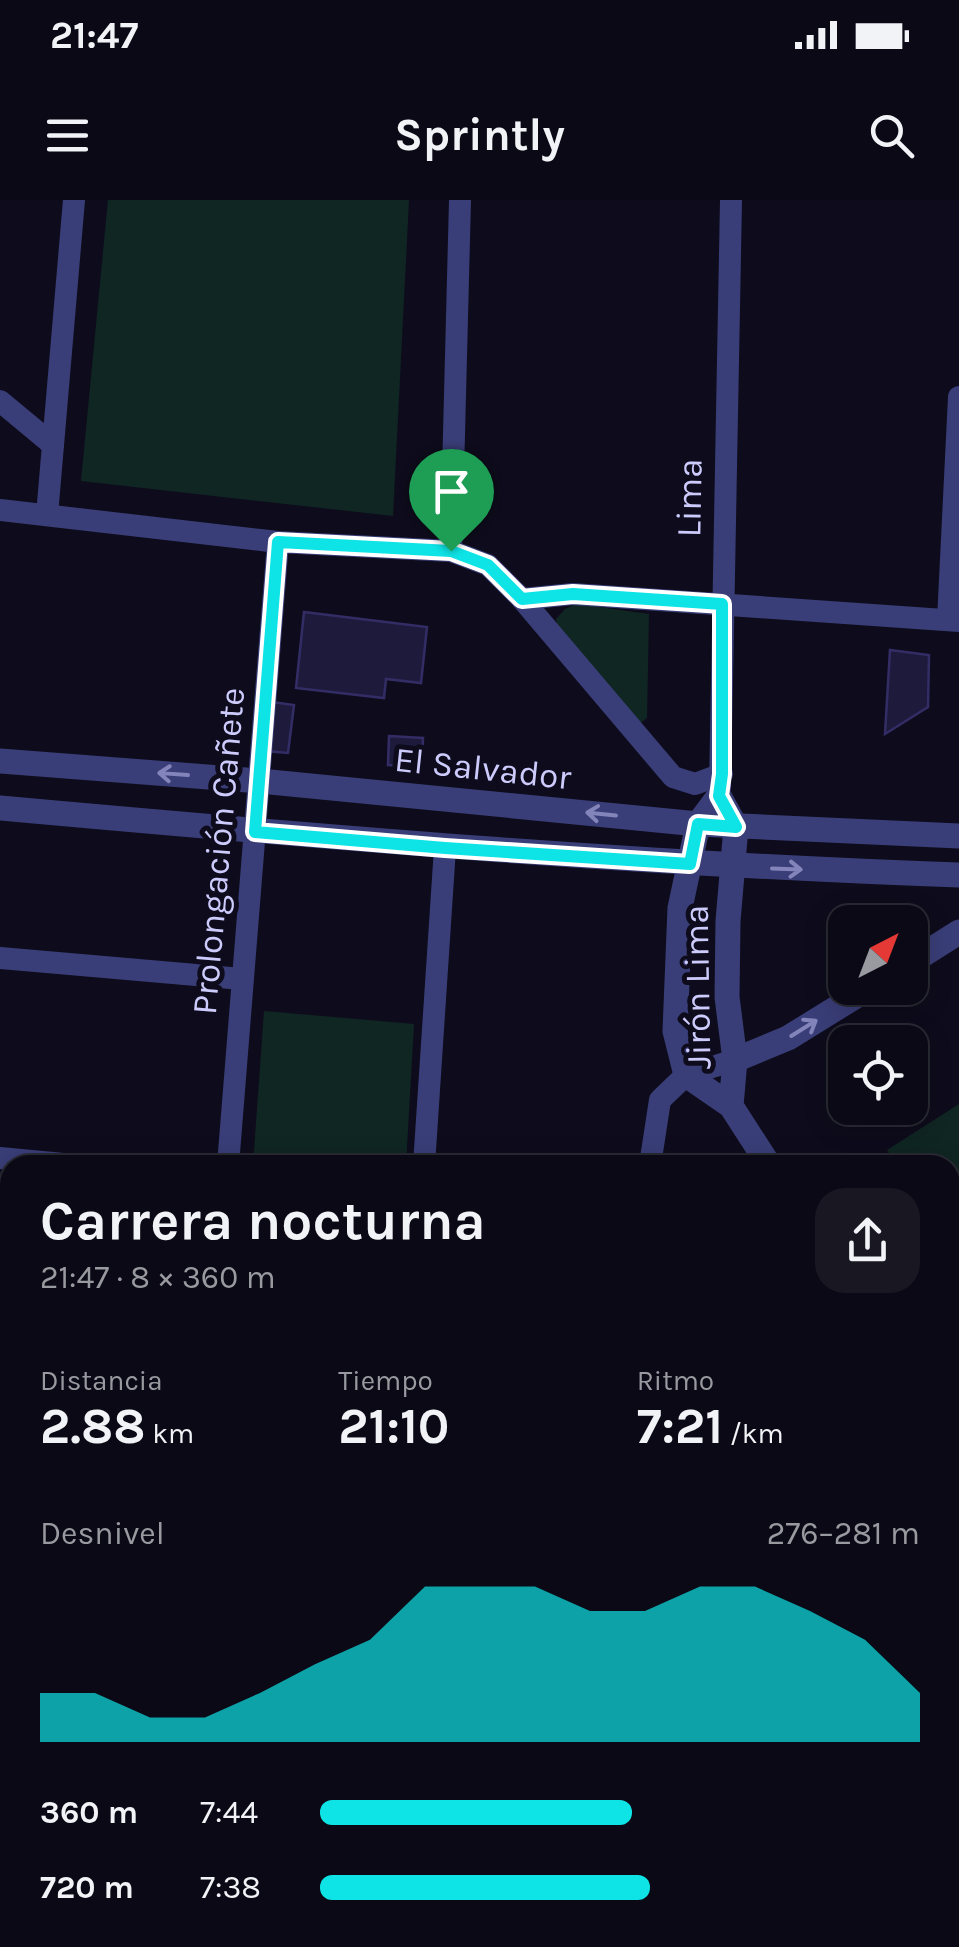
<!DOCTYPE html>
<html lang="es">
<meta charset="utf-8">
<style>
:root{--surface:#0a0915;--page:#181722;--text:#f1f3f6;--muted:#999aa0;--line:#2a2a34;--accent:#0ee3e5}
body{margin:0;font-family:Karla,sans-serif;background:var(--page);color:var(--text);height:100vh;display:flex;flex-direction:column;font-size:38px;white-space:nowrap}
*{box-sizing:border-box;margin:0}
p{font-size:32px;color:var(--muted)}
.icon{flex:none;width:55px;height:55px;fill:none;stroke:currentColor;stroke-width:2;stroke-linecap:round;stroke-linejoin:round}
.map{position:relative;flex:1;overflow:hidden}
.drawer{position:absolute;left:0px;top:955px;width:960px;height:792px;display:flex;flex-direction:column;background:var(--surface);border-radius:30px 30px 0 0;box-shadow:0 5px 25px #0003,0 0 0 2px var(--line)}
.drawer>*{flex:none}
.needle{width:65px;rotate:42deg}
.tools{position:absolute;left:828px;top:705px;display:grid;gap:20px}
.tools a{display:grid;place-items:center;width:100px;height:100px;border-radius:20px;background:var(--surface);box-shadow:0 5px 25px #0003,0 0 0 2px var(--line);font-size:50px}
.pin{position:absolute;display:grid;place-items:center;width:85px;height:85px;color:#fff;margin:-102px -42px;border-radius:50% 50% 50% 0;rotate:-45deg;box-shadow:0 0 10px #0007}
.pin .icon{rotate:45deg}
.round{display:grid;place-items:center;flex:none;width:105px;height:105px;border-radius:30px;background:var(--page)}
.summary{display:flex;align-items:center;justify-content:space-between;height:170px;padding:0 40px}
h1{font-size:55px;font-weight:700;line-height:75px}
.metrics{display:grid;grid-template-columns:repeat(3,1fr);gap:15px;height:170px;padding:10px 40px}
.metrics div{display:grid;align-content:center}
.metrics b{font-size:50px;font-weight:700}
.metrics small{font-size:28px;font-weight:400}
.metrics p{font-size:28px}
.chart{height:280px;padding:20px 40px}
.chart p{display:flex;justify-content:space-between}
.chart svg{width:100%;height:180px;margin-top:10px;fill:var(--accent);opacity:.7}
ul{padding:0 40px;list-style:none;font-size:32px}
li{display:grid;grid-template-columns:160px 120px 1fr;align-items:center;height:75px}
li i{height:25px;border-radius:12px;background:var(--accent)}
.status{display:flex;justify-content:space-between;align-items:center;height:70px;padding:0 50px;background:var(--surface);direction:ltr}
.status svg{height:28px;fill:currentColor}
header{display:flex;justify-content:space-between;align-items:center;height:130px;padding:0 40px;background:var(--surface);font-size:45px;font-weight:700}
.map>svg:first-child{display:block}
</style>
<div class="status"><b>21:47</b><svg viewBox="0 0 49 12"><path d="M0 12V9h3v3zM5 12V6h3v6zM10 12V3h3v9zM15 12V0h3v12zM26 1h20v11H26zM47 4h2v5h-2z"/></svg></div>
<header><svg class="icon" aria-label="menu" viewBox="0 0 24 24"><path d="M4 6h16M4 12h16M4 18h16"/></svg>Sprintly<svg class="icon" aria-label="search" viewBox="0 0 24 24"><circle cx="10" cy="10" r="6"/><path d="M15 15l6 6"/></svg></header>
<div class="map">
<svg width="959" height="1747" viewBox="0 0 959 1747">
<rect width="100%" height="100%" fill="#0e0c1c"/>
<!-- green -->
<g fill="#102623">
<path d="M108,0H409L393,316L81,281Z"/>
<path d="M577,404L649,414L647,518L636,527L558,430L556,419L565,409Z"/>
<path d="M264,811L414,824L406,965H253Z"/>
<path d="M959,904V1002L950,1008V965H897L887,950Z"/>
</g>
<!-- building -->
<g fill="#1e1a3c" stroke="#332d66" stroke-width="2.5">
<path d="M304,412L427,427L421,483L386,479L384,498L296,488Z"/>
<path d="M890,450L929,455L928,507L885,534Z"/>
<path d="M272,502L294,505L288,553L266,551Z"/>
<path d="M389,536L423,538L422,567L388,565Z"/>
<path d="M950,1309L959,1323V1340L950,1345Z"/>
<path d="M959,1427V1460L950,1464V1433Z"/>
<path d="M0,1439L10,1440V1521L0,1520V1477L7,1478L10,1449H0Z"/>
<path d="M954,1551L959,1559V1587L955,1589L950,1581V1553Z"/>
<path d="M0,1580L10,1581V1669L0,1668Z"/>
<path d="M103,1738H120L119,1743H130V1747H91V1739Z"/>
<path d="M704,1738H767L772,1747H710Z"/>
<path d="M809,1738H838L839,1740L826,1747H814Z"/>
<path d="M895,1738H909L903,1741L907,1747H891L888,1743Z"/>
</g>
<g fill="none" stroke-linecap="round" stroke-linejoin="round">
<!-- minor -->
<g stroke="#3a3e78" stroke-width="22">
<path d="M0,201L53,245"/>
<path d="M0,310L278,342L451,351L488,365L522,399L673,577L695,584L722,574"/>
<path d="M47,315L74,0"/>
<path d="M451,351L460,0"/>
<path d="M522,399L573,394L959,421"/>
<path d="M948,420L959,197"/>
<path d="M720,588L731,0"/>
<path d="M0,758L242,779"/>
<path d="M0,958L74,965"/>
<path d="M228,965L278,342"/>
<path d="M424,965L445,648"/>
<path d="M650,965L660,900L686,875L735,860"/>
<path d="M0,1156L10,1157"/>
<path d="M0,1351L10,1352"/>
<path d="M950,1383L959,1377"/>
<path d="M0,1544L10,1545"/>
<path d="M188,1738L189,1747"/>
<path d="M665,1738L671,1747"/>
<path d="M347,1747L362,1738"/>
<path d="M432,1747L446,1738"/>
</g>
<!-- tertiary -->
<g stroke="#3a3e78" stroke-width="25">
<path d="M0,561L260,581L698,624L959,636"/>
<path d="M0,608C320,637 638,664 959,675"/>
<path d="M910,763L959,732"/>
<path d="M735,860L788,838L869,788"/>
<path d="M731,906L735,860L727,797L728,721L736,627L719,596L698,624L680,708L675,831L686,875L731,906L769,965"/>
<path d="M950,1253L959,1268"/>
</g>
</g>
<!-- one-way arrows -->
<defs><path id="oneway-shaft" d="M-6 0H5M1.5-3L5.5 0L1.5 3" fill="none" stroke-width="1.6" stroke-linecap="round" stroke-linejoin="round" transform="scale(2.5)"/></defs>
<g stroke="#8384ba">
<use href="#oneway-shaft" transform="translate(173 574) rotate(-176)"/>
<use href="#oneway-shaft" transform="translate(601 614) rotate(-174)"/>
<use href="#oneway-shaft" transform="translate(787 669) rotate(2)"/>
<use href="#oneway-shaft" transform="translate(804 828) rotate(-32)"/>
</g>
<g fill="none" stroke-linecap="round" stroke-linejoin="round">
<!-- route casing -->
<g stroke="#fff" stroke-width="20">
<path id="route" d="M278,342L451,351L488,365L522,399L573,394L722,404V574L719,596L736,627L698,624L690,664L445,648L255,632Z"/>
</g>
<!-- route -->
<use href="#route" stroke="#0ee3e5" stroke-width="12"/>
</g>
<g text-anchor="middle" stroke-width="10" stroke-linejoin="round" paint-order="stroke">
<!-- street labels -->
<g font-size="35" fill="#cccbfc" stroke="#0e0c1c">
<text transform="translate(689 298) rotate(-89)" y="12">Lima</text>
<text transform="translate(483 568) rotate(6)" y="12">El Salvador</text>
<text transform="translate(218 651) rotate(-85)" y="12">Prolongación Cañete</text>
<text transform="translate(697 787) rotate(-91)" y="12">Jirón Lima</text>
</g>
</g>
</svg>
<div class="tools">
<a><svg class="needle" viewBox="-14 -14 28 28"><path d="M0-13l5 13h-10z" fill="#e53935"/><path d="M0 13l5-13h-10z" fill="#999aa0"/></svg></a>
<a><svg class="icon" aria-label="locate" viewBox="0 0 24 24"><circle cx="12" cy="12" r="6"/><path d="M12 2v4M12 18v4M2 12h4M18 12h4"/></svg></a>
</div>
<div class="pin" style="left:451px;top:351px;background:#1e9e55"><svg class="icon" aria-label="arrive" viewBox="0 0 24 24"><path d="M6 21V4h12l-3 4 3 4H6"/></svg></div>
<section class="drawer">
<div class="summary"><div><h1>Carrera nocturna</h1><p>21:47 · 8 × 360 m</p></div><a class="round"><svg class="icon" aria-label="share" viewBox="0 0 24 24"><path d="M12 15V3M7 8l5-5 5 5M5 13v7h14v-7"/></svg></a></div>
<div class="metrics">
<div><p>Distancia</p><b>2.88<small> km</small></b></div>
<div><p>Tiempo</p><b>21:10</b></div>
<div><p>Ritmo</p><b>7:21<small> /km</small></b></div>
</div>
<div class="chart"><p><span>Desnivel</span>276–281 m</p>
<svg viewBox="0 0 160 44" preserveAspectRatio="none"><path d="M0 44V32L10 32L20 38L30 38L40 32L50 25L60 19L70 6L80 6L90 6L100 12L110 12L120 6L130 6L140 12L150 19L160 32V44z"/></svg>
</div>
<ul>
<li><b>360 m</b>7:44<i style="width:52%"></i></li>
<li><b>720 m</b>7:38<i style="width:55%"></i></li>
</ul>
</section>
</div>
